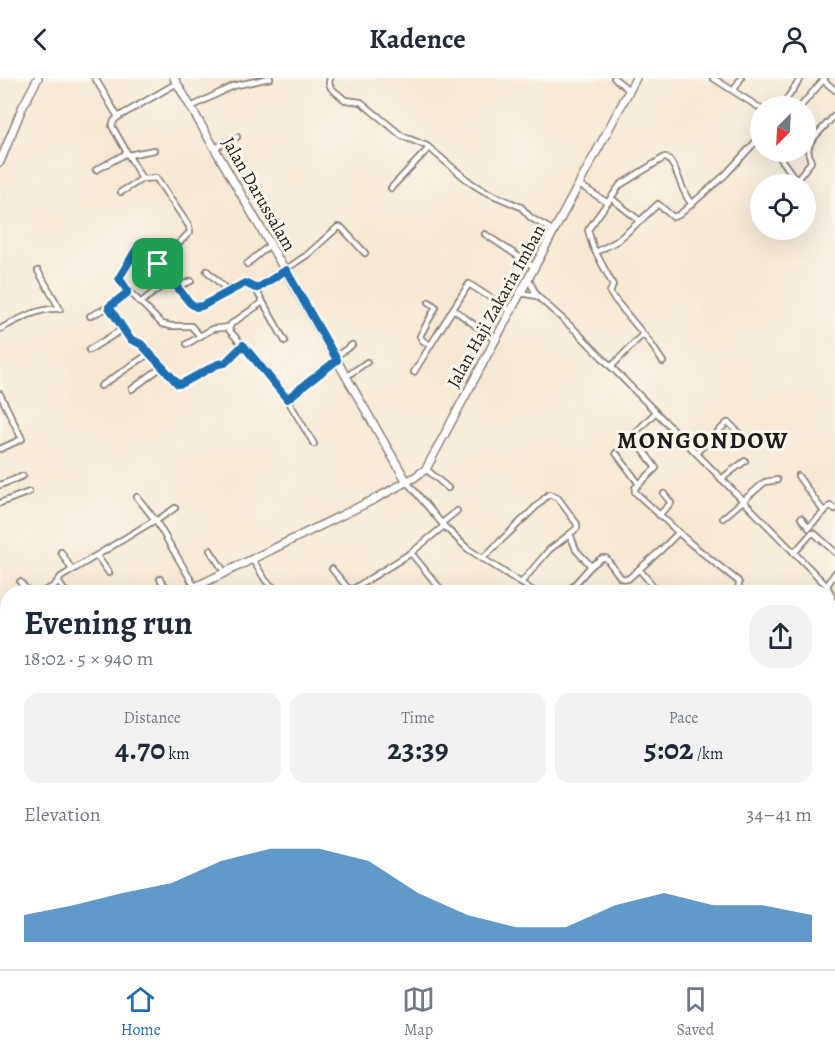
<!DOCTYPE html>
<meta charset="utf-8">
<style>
:root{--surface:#fff;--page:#f2f2f3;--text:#1f2937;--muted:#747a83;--line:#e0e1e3;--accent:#1f6fb2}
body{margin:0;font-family:Alegreya,serif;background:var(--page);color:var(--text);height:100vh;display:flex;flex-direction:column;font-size:22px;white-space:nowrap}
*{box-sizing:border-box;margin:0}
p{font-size:20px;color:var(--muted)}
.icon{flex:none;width:33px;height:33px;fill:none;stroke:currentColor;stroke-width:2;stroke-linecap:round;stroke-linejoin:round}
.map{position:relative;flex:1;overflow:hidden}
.drawer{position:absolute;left:0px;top:507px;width:836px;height:384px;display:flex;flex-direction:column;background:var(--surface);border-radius:24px 24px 0 0;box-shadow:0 6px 24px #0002}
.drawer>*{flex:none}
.needle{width:39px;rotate:204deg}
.tools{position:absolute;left:750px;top:18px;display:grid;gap:12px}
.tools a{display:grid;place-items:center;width:66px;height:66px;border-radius:50%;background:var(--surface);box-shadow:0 6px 24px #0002;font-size:30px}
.pin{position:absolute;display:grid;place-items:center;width:51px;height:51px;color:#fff;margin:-26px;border-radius:12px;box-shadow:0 3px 9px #0006}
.round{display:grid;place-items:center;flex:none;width:63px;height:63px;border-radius:24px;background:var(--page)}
.summary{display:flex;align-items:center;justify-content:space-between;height:102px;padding:0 24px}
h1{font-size:33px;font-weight:700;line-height:45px}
.stats{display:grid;grid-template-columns:repeat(3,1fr);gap:9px;height:102px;padding:6px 24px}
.stats div{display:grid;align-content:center;border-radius:15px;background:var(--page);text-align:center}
.stats b{font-size:30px;font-weight:700}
.stats small{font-size:16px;font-weight:400}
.stats p{font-size:16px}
.chart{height:168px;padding:12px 24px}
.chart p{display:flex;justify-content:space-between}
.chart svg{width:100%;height:108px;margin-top:6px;fill:var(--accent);opacity:.7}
header{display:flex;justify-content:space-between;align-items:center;height:78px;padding:0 24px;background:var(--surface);font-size:27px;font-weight:700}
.tab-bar{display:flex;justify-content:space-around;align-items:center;height:84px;border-top:2px solid var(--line);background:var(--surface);font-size:16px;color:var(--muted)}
.tab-bar a{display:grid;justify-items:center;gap:3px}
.tab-bar .on{color:var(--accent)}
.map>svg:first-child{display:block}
</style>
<header><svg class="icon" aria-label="back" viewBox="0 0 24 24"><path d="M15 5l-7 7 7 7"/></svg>Kadence<svg class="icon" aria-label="person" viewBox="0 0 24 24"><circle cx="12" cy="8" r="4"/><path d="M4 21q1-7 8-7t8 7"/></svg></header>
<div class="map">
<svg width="835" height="891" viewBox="0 0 835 891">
<rect width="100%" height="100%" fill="#fbf7ec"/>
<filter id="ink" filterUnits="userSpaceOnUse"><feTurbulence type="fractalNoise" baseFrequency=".0167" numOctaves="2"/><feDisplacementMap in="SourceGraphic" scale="12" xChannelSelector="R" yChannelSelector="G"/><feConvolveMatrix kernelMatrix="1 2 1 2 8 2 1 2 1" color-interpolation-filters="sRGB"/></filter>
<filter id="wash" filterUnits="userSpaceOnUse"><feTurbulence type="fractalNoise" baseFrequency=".008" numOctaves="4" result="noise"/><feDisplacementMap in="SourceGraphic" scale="24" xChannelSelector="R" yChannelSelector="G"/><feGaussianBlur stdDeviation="1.35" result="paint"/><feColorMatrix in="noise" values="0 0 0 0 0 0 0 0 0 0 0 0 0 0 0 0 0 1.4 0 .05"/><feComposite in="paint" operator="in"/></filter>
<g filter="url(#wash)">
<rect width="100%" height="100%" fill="#f7e8d3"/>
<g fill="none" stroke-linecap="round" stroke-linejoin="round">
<!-- river -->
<g stroke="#5fb3db" stroke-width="9">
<path d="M0,853L8,858"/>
<path d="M32,884L38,891"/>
</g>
</g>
</g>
<g filter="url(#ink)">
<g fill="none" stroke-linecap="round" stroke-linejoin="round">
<!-- street casing -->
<g stroke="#8a8278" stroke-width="8">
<g id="street">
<path d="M95,0L118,39L177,5"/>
<path d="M330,0L329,5L331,10L345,22L361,24L402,58L427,68L471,105L484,113L521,129L531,140L554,153"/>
<path d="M614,0L629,12"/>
<path d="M713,0L760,30"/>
<path d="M823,2L835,12"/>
<path d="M734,12L741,0"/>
<path d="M782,28L801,0"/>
<path d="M801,28L825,0"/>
<path d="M191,29L233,8L270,0"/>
<path d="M118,39L114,43L112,48L142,101L156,100L189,148L190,154L158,186L190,225L196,229L202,228L245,205L255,210L261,208L307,177L338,149L342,150L365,175"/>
<path d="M811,63L835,37"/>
<path d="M215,70L237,59"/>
<path d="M776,74L794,99L798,100L811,84L808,72L811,63L806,62"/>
<path d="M128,77L154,72"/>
<path d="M96,92L127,75"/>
<path d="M580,107L608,125"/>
<path d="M391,110L429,70"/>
<path d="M121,114L142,101"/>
<path d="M640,143L658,126L673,139L679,137L725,97L760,59"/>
<path d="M485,156L534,189"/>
<path d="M596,174L617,163L640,143L611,120"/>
<path d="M247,186L271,166"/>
<path d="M207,193L228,213"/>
<path d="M528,200L537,218L576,253L827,508L832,518L828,529"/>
<path d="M177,209L191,203"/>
<path d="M255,210L285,263"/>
<path d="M128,212L162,246L171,248H191L200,258"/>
<path d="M520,215L537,218"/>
<path d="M263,224L231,246L229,252L266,293L287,321L337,282"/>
<path d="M429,224L436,229L420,258L422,262L430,267"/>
<path d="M140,225L171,201"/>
<path d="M453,231L469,206L511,233"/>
<path d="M90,238L109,229L127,215V212L119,200L136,172H141L158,186"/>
<path d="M0,251C17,242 40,229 60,231L38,193"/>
<path d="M187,266L212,251L229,249"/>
<path d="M89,272L123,251"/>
<path d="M150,275C159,284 169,302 180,306L213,288L225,285L243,267"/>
<path d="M335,279L352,267"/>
<path d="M663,284L649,263L612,218L610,214L613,207L593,169L588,152L620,107L665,79C678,86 680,113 691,125"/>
<path d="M611,289L643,256"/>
<path d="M414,294L453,231L495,262"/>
<path d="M347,298L367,284"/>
<path d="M101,308L150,275L141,266L130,261L109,229"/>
<path d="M132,311L163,288"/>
<path d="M0,316L22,361L0,371"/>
<path d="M287,321L314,366"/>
<path d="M630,360L655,335"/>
<path d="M643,372L656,390L635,410V414L690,465L738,503L739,505L738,512L740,514"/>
<path d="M616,375L639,406"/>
<path d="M696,375L727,345H729L743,359"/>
<path d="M426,391L448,410"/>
<path d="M798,398L824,434"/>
<path d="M721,401L745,383"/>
<path d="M407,404L444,448L468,471L535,514"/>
<path d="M0,407L23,398"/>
<path d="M137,419L156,443L198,514"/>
<path d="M0,425L29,414"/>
<path d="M659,437L671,425L664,416"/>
<path d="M723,440L765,404L777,402"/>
<path d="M801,440L809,450"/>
<path d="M156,443L175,430"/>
<path d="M442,445L457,433"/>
<path d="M809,449L830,428L835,431"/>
<path d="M210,472L225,495"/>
<path d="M61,474L72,492"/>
<path d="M794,475L811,456L814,455L835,474"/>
<path d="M97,478L109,495"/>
<path d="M482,481L549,416L558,420L577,446V450L570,456L576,472L591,488"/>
<path d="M253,482L266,503L279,514"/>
<path d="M332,491L351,514"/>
<path d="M639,491L658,514"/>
<path d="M160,501L169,514"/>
<path d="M58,503L65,514"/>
<path d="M20,504L29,514"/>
<path d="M521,505L549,472L570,456"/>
<path d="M827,508L835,495"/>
<path d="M350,513L411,475"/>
<path d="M42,514L54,508L61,499L155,442"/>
<path d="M443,514L411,475L444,448"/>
<path d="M568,514L591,488L602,480H606L621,500L628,501L661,472L679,454"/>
<path d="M0,539L8,534"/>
<path d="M0,623L6,610"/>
<path d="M828,628L835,615"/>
<path d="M0,693L8,704"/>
<path d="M0,750L8,744"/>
<path d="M828,772L835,764"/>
<path d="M0,820L8,816"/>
<path d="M828,845L835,849"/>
<path d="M769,884L786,891"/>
<path d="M159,891L163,884"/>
<path d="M408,891L416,884"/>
<path d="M556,891L561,884"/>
</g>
</g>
<!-- secondary casing -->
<g stroke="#8a8278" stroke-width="10">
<g id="secondary">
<path d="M174,0L407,404"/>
<path d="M0,84L22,30L38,0"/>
<path d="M185,514L375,421L415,399L426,391L636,0"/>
<path d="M0,557L8,571"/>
</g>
</g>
<!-- highway casing -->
<g stroke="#8a8278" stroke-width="12">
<g id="highway">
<path d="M0,605L8,607"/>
<path d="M193,884L218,890"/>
<path d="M212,884L240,891"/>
</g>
</g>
<!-- street -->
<use href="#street" stroke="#fff" stroke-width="4.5"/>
<!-- secondary -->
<use href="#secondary" stroke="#fff" stroke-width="7"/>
<!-- highway -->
<use href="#highway" stroke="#fff" stroke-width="9"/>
</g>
</g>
<g fill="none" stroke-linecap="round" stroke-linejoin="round" filter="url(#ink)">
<!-- route casing -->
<g stroke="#fff" stroke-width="12">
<path id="route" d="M136,172H141L158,186L190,225L196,229L202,228L245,205L255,210H258L286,192L337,282L287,321L243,267L225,285L218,286L183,305L178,306L141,266L130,261L109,229L127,215V212L119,200Z"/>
</g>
<!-- route -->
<use href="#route" stroke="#1f6fb2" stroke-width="8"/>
</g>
<g text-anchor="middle" stroke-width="6" stroke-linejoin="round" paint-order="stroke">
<!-- street labels -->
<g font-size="18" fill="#1c1c1c" stroke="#fbf7ec">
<text transform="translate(259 116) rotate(60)" y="6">Jalan Darussalam</text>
<text transform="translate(496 228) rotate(-61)" y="6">Jalan Haji Zakaria Imban</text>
</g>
<!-- district labels -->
<g font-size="24" font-weight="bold" letter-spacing="1.5" fill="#1c1c1c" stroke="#fbf7ec">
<text x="703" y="370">MONGONDOW</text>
</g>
</g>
</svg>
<div class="tools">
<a><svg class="needle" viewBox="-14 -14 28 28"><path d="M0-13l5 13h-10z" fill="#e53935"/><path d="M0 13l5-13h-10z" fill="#747a83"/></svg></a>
<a><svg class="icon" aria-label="locate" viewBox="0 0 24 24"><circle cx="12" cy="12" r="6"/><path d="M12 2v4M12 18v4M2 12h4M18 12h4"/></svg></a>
</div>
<div class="pin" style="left:158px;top:186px;background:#1e9e55"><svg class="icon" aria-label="arrive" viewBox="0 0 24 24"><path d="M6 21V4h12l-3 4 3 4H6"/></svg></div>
<section class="drawer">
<div class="summary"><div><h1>Evening run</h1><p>18:02 · 5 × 940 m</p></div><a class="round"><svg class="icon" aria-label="share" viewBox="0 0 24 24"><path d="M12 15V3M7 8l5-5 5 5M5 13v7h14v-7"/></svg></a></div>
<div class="stats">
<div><p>Distance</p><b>4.70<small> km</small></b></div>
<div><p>Time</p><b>23:39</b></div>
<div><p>Pace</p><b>5:02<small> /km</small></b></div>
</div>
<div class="chart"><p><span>Elevation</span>34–41 m</p>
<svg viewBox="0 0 160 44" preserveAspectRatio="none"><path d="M0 44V33L10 29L20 24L30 20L40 11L50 6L60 6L70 11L80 24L90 33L100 38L110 38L120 29L130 24L140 29L150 29L160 33V44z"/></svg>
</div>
</section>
</div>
<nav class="tab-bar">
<a class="on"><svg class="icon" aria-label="home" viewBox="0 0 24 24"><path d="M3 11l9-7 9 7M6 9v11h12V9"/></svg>Home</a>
<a><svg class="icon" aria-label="map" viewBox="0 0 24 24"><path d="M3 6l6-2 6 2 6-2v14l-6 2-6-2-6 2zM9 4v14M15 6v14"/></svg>Map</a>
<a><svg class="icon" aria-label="saved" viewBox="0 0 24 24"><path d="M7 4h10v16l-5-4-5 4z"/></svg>Saved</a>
</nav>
